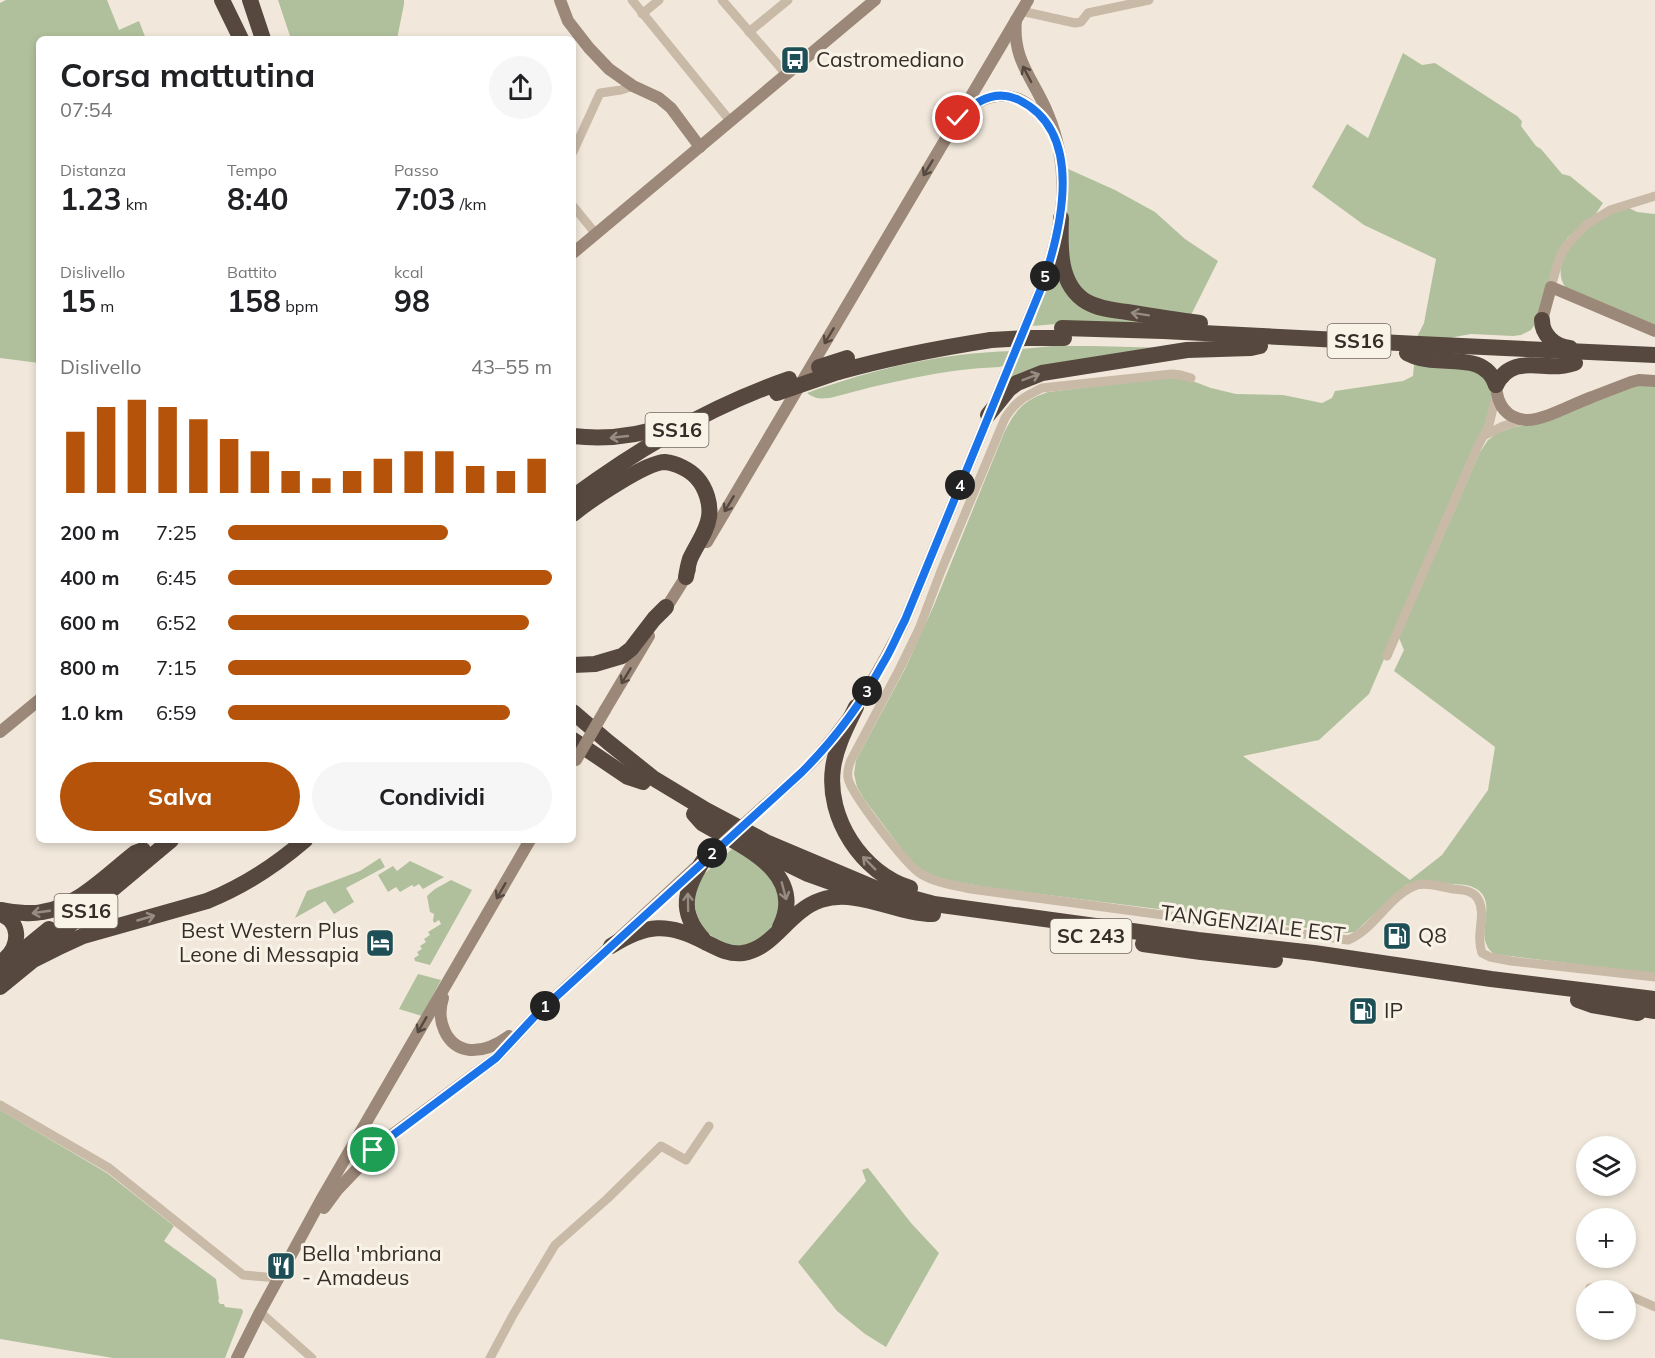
<!DOCTYPE html>
<html lang="it">
<meta charset="utf-8">
<style>
:root{--surface:#fff;--page:#f6f6f6;--text:#202124;--muted:#757577;--accent:#b45309}
body{margin:0;font-family:Mulish,sans-serif;background:var(--page);color:var(--text);height:100vh;display:flex;flex-direction:column;font-size:22px;white-space:nowrap}
*{box-sizing:border-box;margin:0}
p{font-size:20px;color:var(--muted)}
.icon{flex:none;width:33px;height:33px;fill:none;stroke:currentColor;stroke-width:2;stroke-linecap:round;stroke-linejoin:round}
.map{position:relative;flex:1;overflow:hidden}
.details{position:absolute;left:36px;top:36px;width:540px;height:807px;display:flex;flex-direction:column;background:var(--surface);border-radius:9px;box-shadow:0 3px 9px #0003}
.details>*{flex:none}
.buttons{position:absolute;left:1576px;top:1136px;display:grid;gap:12px}
.buttons a{display:grid;place-items:center;width:60px;height:60px;border-radius:50%;background:var(--surface);box-shadow:0 3px 9px #0003;font-size:30px}
.pin{position:absolute;display:grid;place-items:center;width:51px;height:51px;color:#fff;margin:-26px;border:3px solid #fff;border-radius:50%;box-shadow:0 2px 6px #0007}
.km{position:absolute;width:30px;height:30px;margin:-15px;border-radius:50%;background:#222;color:#fff;font-size:16px;line-height:30px;text-align:center}
.round{display:grid;place-items:center;flex:none;width:63px;height:63px;border-radius:32px;background:var(--page)}
.head{display:flex;align-items:center;justify-content:space-between;height:102px;padding:0 24px}
h1{font-size:33px;font-weight:700;line-height:45px}
.metrics{display:grid;grid-template-columns:repeat(3,1fr);gap:9px;height:102px;padding:6px 24px}
.metrics div{display:grid;align-content:center}
.metrics b{font-size:30px;font-weight:700}
.metrics small{font-size:16px;font-weight:400}
.metrics p{font-size:16px}
.chart{height:168px;padding:12px 24px}
.chart p{display:flex;justify-content:space-between}
.chart svg{width:100%;height:108px;margin-top:6px;stroke:var(--accent);stroke-width:6}
.action{display:flex;gap:12px;margin-top:auto;padding:12px 24px}
.action a{flex:1;height:69px;border-radius:36px;background:var(--accent);color:#fff;font-size:24px;font-weight:700;line-height:69px;text-align:center}
.action a+a{background:var(--page);color:var(--text)}
ul{padding:0 24px;list-style:none;font-size:20px}
li{display:grid;grid-template-columns:96px 72px 1fr;align-items:center;height:45px}
li i{height:15px;border-radius:8px;background:var(--accent)}
.map>svg:first-child{display:block}
</style>
<div class="map">
<svg width="1655" height="1358" viewBox="0 0 1655 1358">
<rect width="100%" height="100%" fill="#f1e8db"/>
<!-- green -->
<g fill="#b1c09c">
<path d="M6,0H107L119,30L139,21L146,39H39V363L0,358V3Z"/>
<path d="M278,0H404V4L397,39H291Z"/>
<path d="M1403,53L1422,65L1435,63L1517,116L1522,121L1521,126L1536,146L1541,149L1562,174L1570,176L1603,203L1595,215L1568,237L1560,249L1538,320L1531,330L1521,335L1513,336L1471,334L1449,338L1417,337L1424,323L1436,259L1364,225L1312,187L1347,124L1368,138Z"/>
<path d="M1066,168L1115,190L1155,212L1185,239L1218,261L1190,317L1123,309L1086,295L1068,269L1066,235L1068,195Z"/>
<path d="M1629,208L1637,212L1655,214V326L1566,288C1545,260 1590,220 1615,211C1620,210 1624,209 1629,208Z"/>
<path d="M1056,259L1076,297L1184,327L1056,324L1033,326Z"/>
<path d="M1052,346H1093L1172,348L1008,384L1022,349Z"/>
<path d="M1012,351L1004,365L1000,367C942,369 886,383 830,398C820,399 815,399 807,393C873,369 941,353 1012,351Z"/>
<path d="M1414,364L1473,368L1484,373L1493,392L1486,423L1369,694L1319,740L1243,756L1410,880L1442,855L1488,790L1495,747L1394,671L1404,650L1399,638L1480,452L1488,440L1497,433L1514,427L1538,423L1633,386L1655,385V974L1494,954C1469,936 1505,898 1470,886C1465,884 1457,885 1452,884C1435,882 1422,879 1406,885L1355,932L1347,933L985,887L941,879L922,870L909,859L864,799L857,787L854,774L856,760L905,669L934,605L1004,433C1015,410 1024,400 1048,392L1174,377L1187,379L1211,388L1236,394L1283,395L1322,403L1332,398L1335,391L1403,381L1413,376Z"/>
<path d="M732,849L756,861L782,893L778,922L757,942L743,945H728L715,939L704,929L697,916L694,901L697,887L704,874Z"/>
<path d="M380,858L385,867L346,888L354,902L334,914L325,901L295,918L307,891L360,871Z"/>
<path d="M410,861L444,877L423,889L419,884L414,887L412,885L400,892L396,887L388,892L378,875L393,866L397,871Z"/>
<path d="M451,880L472,890L430,965L415,961L414,958L419,955L417,952L422,949L420,946L426,942L424,939L430,935L428,932L441,924L439,920L434,923L433,920L434,914L430,912L427,896L435,889Z"/>
<path d="M418,974L441,980L422,1016L399,1009Z"/>
<path d="M0,1110L107,1173L174,1226L164,1241L216,1279L219,1299L218,1300L220,1304H224L225,1307L242,1309L243,1312L225,1358H113L0,1339Z"/>
<path d="M868,1168L911,1223L939,1253L886,1347L865,1334L837,1311L798,1262L866,1181L862,1170Z"/>
</g>
<g fill="none" stroke-linecap="round" stroke-linejoin="round">
<!-- street -->
<g stroke="#c9b9a7" stroke-width="9">
<path d="M632,0L731,122"/>
<path d="M722,0L786,74"/>
<path d="M1021,11L1075,23L1081,22L1088,13L1149,0"/>
<path d="M642,14L659,0"/>
<path d="M749,32L788,0"/>
<path d="M573,152L600,93L621,90L633,86"/>
<path d="M573,206L596,234"/>
<path d="M1551,287L1559,259L1566,246L1586,225L1610,210L1655,196"/>
<path d="M1191,378L1181,375L1172,374L1042,388C1024,397 1017,400 1005,418L941,571L919,629L899,670L851,760C849,765 847,772 848,778C851,794 907,866 921,874C936,883 954,885 971,889L1348,940C1374,930 1390,894 1417,885C1427,882 1442,887 1453,889C1462,890 1473,890 1478,899C1487,915 1475,933 1482,953L1490,957L1511,961L1655,977"/>
<path d="M1483,436L1503,426L1523,420"/>
<path d="M1387,656L1477,448L1489,425L1496,396"/>
<path d="M0,1105L109,1168L243,1275L278,1278"/>
<path d="M1590,1288L1601,1287L1617,1290"/>
<path d="M1626,1294L1655,1307"/>
<path d="M260,1312L312,1358"/>
<path d="M490,1358L513,1315L555,1245L607,1199L661,1146L686,1160L709,1126"/>
</g>
<!-- secondary -->
<g stroke="#9c8879" stroke-width="12">
<path d="M560,0L568,21L589,48L609,69L633,86L659,98L671,108L700,147"/>
<path d="M963,113C983,94 1010,89 1031,107C1038,112 1044,117 1048,124"/>
<path d="M573,253L875,0"/>
<path d="M1542,320L1551,287L1655,331"/>
<path d="M1496,385C1497,404 1505,418 1526,420C1543,421 1575,403 1592,397C1605,392 1618,387 1631,382L1639,380L1655,381"/>
<path d="M707,542L1028,0"/>
<path d="M663,613L690,570"/>
<path d="M605,710L649,636"/>
<path d="M0,732L39,700"/>
<path d="M764,806C784,788 805,772 821,752C857,710 881,669 905,620L1042,286C1062,227 1073,174 1048,114C1034,79 1012,61 1016,20"/>
<path d="M443,998C436,1019 445,1047 470,1050C484,1051 498,1044 509,1036"/>
<path d="M324,1208L338,1189L385,1140L496,1058L535,1016L695,868"/>
<path d="M237,1358L260,1312L321,1200L530,840"/>
</g>
<!-- highway -->
<g stroke="#56483f" stroke-width="16">
<path d="M222,0L241,39"/>
<path d="M250,0L263,39"/>
<path d="M1061,218C1060,247 1058,285 1087,302C1099,309 1114,310 1127,312C1151,316 1176,320 1200,323"/>
<path d="M1542,320C1542,335 1555,347 1570,348"/>
<path d="M1062,328L1163,331L1419,344L1655,355"/>
<path d="M1407,353C1411,355 1416,357 1420,358C1447,365 1485,352 1496,385"/>
<path d="M838,372C888,358 939,348 991,340"/>
<path d="M1496,385C1511,356 1536,368 1561,366C1566,366 1571,364 1575,363"/>
<path d="M988,415L1009,389L1017,383L1042,373L1187,350L1251,348L1260,346"/>
<path d="M573,436C608,440 639,436 672,424"/>
<path d="M573,497C639,448 711,406 789,379"/>
<path d="M573,514C589,501 646,462 665,462C676,463 690,470 697,478C706,488 711,504 709,517C707,532 696,545 690,559C688,565 687,571 686,577"/>
<path d="M573,665L595,664L622,656L631,649L654,619L666,607"/>
<path d="M856,707C847,726 836,746 833,768C826,818 862,873 910,888"/>
<path d="M573,712L608,742L653,778L706,810L766,842L875,888L934,904L1198,940L1314,953L1491,979L1655,999"/>
<path d="M573,740L628,777L643,782"/>
<path d="M694,814L702,823C739,845 808,871 780,927"/>
<path d="M761,851L808,874L861,893"/>
<path d="M703,861C685,889 678,912 703,939"/>
<path d="M0,910C14,912 28,915 42,912C77,907 108,874 135,853L143,850"/>
<path d="M0,914C21,921 20,945 6,958"/>
<path d="M1143,944L1201,952L1275,960"/>
<path d="M611,946C646,924 668,922 705,942C717,948 729,955 743,953C775,948 788,911 821,900C857,888 897,914 933,914"/>
<path d="M42,948L171,840"/>
<path d="M0,969L49,929"/>
<path d="M0,987L33,960L57,948L83,936L207,901C244,886 275,866 305,840"/>
<path d="M1578,1000L1592,1005L1638,1013"/>
<path d="M1628,1007L1655,1011"/>
</g>
<!-- secondary-bridge -->
<g stroke="#9c8879" stroke-width="12">
<path d="M576,760L605,710"/>
<path d="M710,855L764,806"/>
</g>
<!-- highway-bridge -->
<g stroke="#56483f" stroke-width="16">
<path d="M991,340L1027,338H1064"/>
<path d="M819,367L847,358"/>
<path d="M777,393L838,372"/>
</g>
</g>
<!-- one-way arrows -->
<defs><path id="oneway-shaft" d="M-6 0H5M1.5-3L5.5 0L1.5 3" fill="none" stroke-width="1.6" stroke-linecap="round" stroke-linejoin="round" transform="scale(1.5)"/></defs>
<g stroke="#544840">
<use href="#oneway-shaft" transform="translate(1027 74) rotate(-118)"/>
<use href="#oneway-shaft" transform="translate(928 168) rotate(121)"/>
<use href="#oneway-shaft" transform="translate(829 336) rotate(121)"/>
<use href="#oneway-shaft" transform="translate(729 504) rotate(121)"/>
<use href="#oneway-shaft" transform="translate(626 676) rotate(121)"/>
<use href="#oneway-shaft" transform="translate(501 891) rotate(120)"/>
<use href="#oneway-shaft" transform="translate(422 1025) rotate(120)"/>
</g>
<g stroke="#978c82">
<use href="#oneway-shaft" transform="translate(1140 314) rotate(-171)"/>
<use href="#oneway-shaft" transform="translate(1031 377) rotate(-21)"/>
<use href="#oneway-shaft" transform="translate(619 437) rotate(174)"/>
<use href="#oneway-shaft" transform="translate(869 863) rotate(-135)"/>
<use href="#oneway-shaft" transform="translate(784 891) rotate(75)"/>
<use href="#oneway-shaft" transform="translate(688 902) rotate(-91)"/>
<use href="#oneway-shaft" transform="translate(41 912) rotate(172)"/>
<use href="#oneway-shaft" transform="translate(146 918) rotate(-16)"/>
</g>
<g fill="none" stroke-linecap="round" stroke-linejoin="round">
<!-- route casing -->
<g stroke="#fff" stroke-width="12">
<path id="route" d="M373,1150L496,1058L535,1016L802,772C833,741 861,704 882,665C891,651 897,635 905,620L1042,286C1061,230 1086,133 1019,100C995,88 974,102 958,118"/>
</g>
<!-- route -->
<use href="#route" stroke="#1a73e8" stroke-width="8"/>
</g>
<!-- icons -->
<defs>
<g id="bus-square" transform="scale(1.5)"><rect x="-9" y="-9" width="18" height="18" rx="4" fill="#1e4e56" stroke="#f9f2e7"/><path d="M-5-6H5V4H4V6H2V4H-2V6H-4V4H-5ZM-3.5-4V0h7V-4ZM-3.5 1.2v1.5H-2V1.2ZM2 1.2v1.5H3.5V1.2Z" fill="#fff"/></g>
<g id="fuel-square" transform="scale(1.5)"><rect x="-9" y="-9" width="18" height="18" rx="4" fill="#1e4e56" stroke="#f9f2e7"/><path d="M-5.5-6h7V0h2V4h1.3V-2.5L3-4.5l.8-.8L6-3V5H2.5V1h-1V6h-7ZM-4.2-4.7v3.2H.2V-4.7Z" fill="#fff"/></g>
<g id="hotel-square" transform="scale(1.5)"><rect x="-9" y="-9" width="18" height="18" rx="4" fill="#1e4e56" stroke="#f9f2e7"/><path d="M-6-4.5h1.5V1H6V5H4.5V3h-9V5H-6ZM-4 0a1.8 1.8 0 1 1 3.6 0ZM.5 0V-2.5h3Q6-2.5 6 0Z" fill="#fff"/></g>
<g id="restaurant-square" transform="scale(1.5)"><rect x="-9" y="-9" width="18" height="18" rx="4" fill="#1e4e56" stroke="#f9f2e7"/><path d="M-5-6h1v4h1v-4h1v4h1v-4h1v5L-1.5 .5V6h-2V.5L-5-1ZM5-6V6H3V1.5H1.5Q1.5-4 5-6Z" fill="#fff"/></g>
</defs>
<g fill-rule="evenodd">
<use href="#bus-square" x="795" y="60"/>
<use href="#fuel-square" x="1397" y="936"/>
<use href="#hotel-square" x="380" y="943"/>
<use href="#fuel-square" x="1363" y="1011"/>
<use href="#restaurant-square" x="281" y="1266"/>
</g>
<g text-anchor="middle" stroke-width="6" stroke-linejoin="round" paint-order="stroke">
<!-- shield labels -->
<g fill="#f9f2e7" stroke="#706861" stroke-width="1.5">
<rect x="1327.5" y="324" width="63" height="34" rx="4.5"/>
<rect x="645.5" y="413" width="63" height="34" rx="4.5"/>
<rect x="54.5" y="894" width="63" height="34" rx="4.5"/>
<rect x="1050.5" y="919" width="81" height="34" rx="4.5"/>
</g>
<g font-size="20" font-weight="bold" fill="#352d28">
<text x="1359" y="348">SS16</text>
<text x="677" y="437">SS16</text>
<text x="86" y="918">SS16</text>
<text x="1091" y="943">SC 243</text>
</g>
<!-- poi labels -->
<g font-size="21" fill="#352d28" stroke="#f9f2e7" text-anchor="start">
<text x="816" y="67">Castromediano</text>
<text x="359" y="938" text-anchor="end">Best Western Plus<tspan x="359" dy="24">Leone di Messapia</tspan></text>
<text x="1418" y="943">Q8</text>
<text x="1384" y="1018">IP</text>
<text x="302" y="1261">Bella 'mbriana<tspan x="302" dy="24">- Amadeus</tspan></text>
</g>
<!-- street labels -->
<g font-size="21" fill="#352d28" stroke="#f9f2e7">
<text transform="translate(1253 924) rotate(7)" y="7">TANGENZIALE EST</text>
</g>
</g>
</svg>
<div class="buttons">
<a><svg class="icon" aria-label="layers" viewBox="0 0 24 24"><path d="M12 4l9 5-9 5-9-5zM3 14l9 5 9-5"/></svg></a>
<a>+</a>
<a>−</a>
</div>
<div class="pin" style="left:373px;top:1150px;background:#1e9e55"><svg class="icon" aria-label="arrive" viewBox="0 0 24 24"><path d="M6 21V4h12l-3 4 3 4H6"/></svg></div>
<div class="pin" style="left:958px;top:118px;background:#d93025"><svg class="icon" aria-label="check" viewBox="0 0 24 24"><path d="M5 12l5 5 9-10"/></svg></div>
<b class="km" style="left:545px;top:1006px">1</b>
<b class="km" style="left:712px;top:853px">2</b>
<b class="km" style="left:867px;top:691px">3</b>
<b class="km" style="left:960px;top:485px">4</b>
<b class="km" style="left:1045px;top:276px">5</b>
<section class="details">
<div class="head"><div><h1>Corsa mattutina</h1><p>07:54</p></div><a class="round"><svg class="icon" aria-label="share" viewBox="0 0 24 24"><path d="M12 15V3M7 8l5-5 5 5M5 13v7h14v-7"/></svg></a></div>
<div class="metrics">
<div><p>Distanza</p><b>1.23<small> km</small></b></div>
<div><p>Tempo</p><b>8:40</b></div>
<div><p>Passo</p><b>7:03<small> /km</small></b></div>
</div>
<div class="metrics">
<div><p>Dislivello</p><b>15<small> m</small></b></div>
<div><p>Battito</p><b>158<small> bpm</small></b></div>
<div><p>kcal</p><b>98</b></div>
</div>
<div class="chart"><p><span>Dislivello</span>43–55 m</p>
<svg viewBox="0 0 160 44" preserveAspectRatio="none"><path d="M5 44V19M15 44V9M25 44V6M35 44V9M45 44V14M55 44V22M65 44V27M75 44V35M85 44V38M95 44V35M105 44V30M115 44V27M125 44V27M135 44V33M145 44V35M155 44V30"/></svg>
</div>
<ul>
<li><b>200 m</b>7:25<i style="width:68%"></i></li>
<li><b>400 m</b>6:45<i style="width:100%"></i></li>
<li><b>600 m</b>6:52<i style="width:93%"></i></li>
<li><b>800 m</b>7:15<i style="width:75%"></i></li>
<li><b>1.0 km</b>6:59<i style="width:87%"></i></li>
</ul>
<div class="action"><a>Salva</a><a>Condividi</a></div>
</section>
</div>
